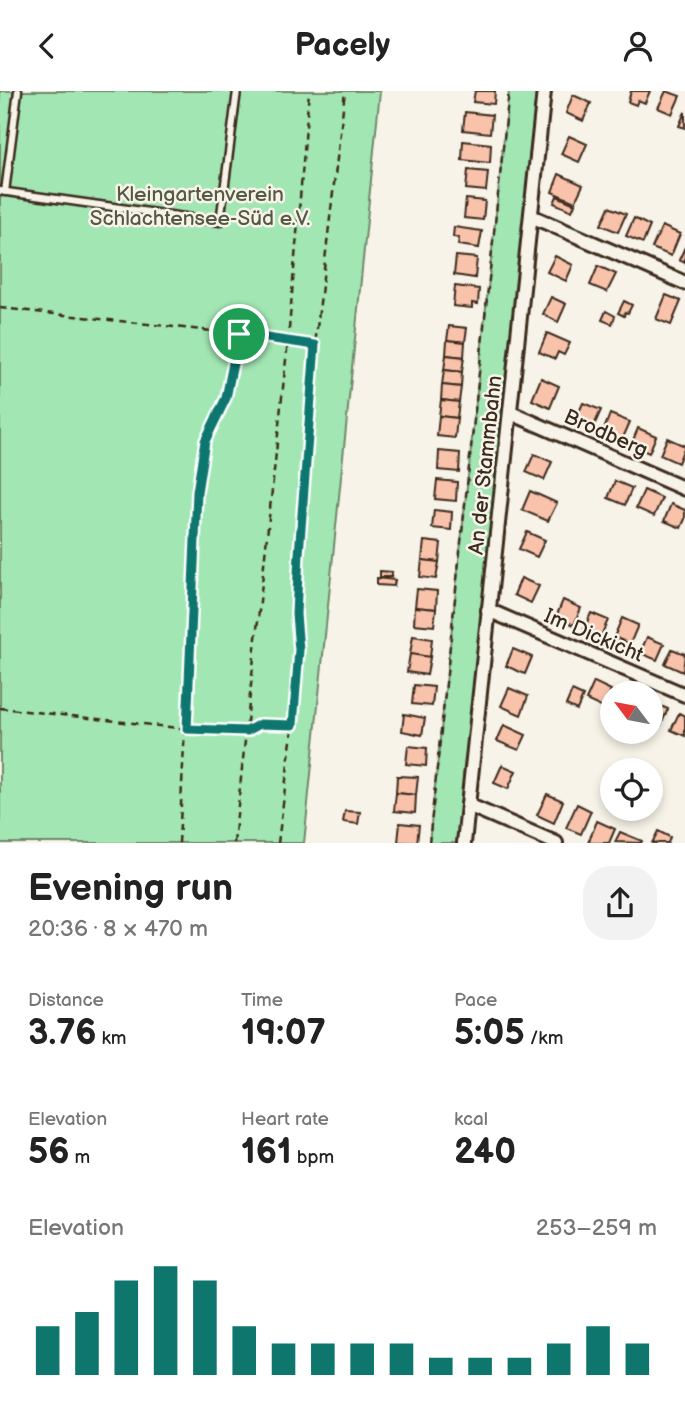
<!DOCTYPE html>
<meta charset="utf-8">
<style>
:root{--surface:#fff;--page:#f2f2f2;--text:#222;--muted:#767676;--accent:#0f766e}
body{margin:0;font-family:"Balsamiq Sans",sans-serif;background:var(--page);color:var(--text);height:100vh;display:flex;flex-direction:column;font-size:26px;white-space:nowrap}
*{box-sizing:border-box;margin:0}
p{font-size:23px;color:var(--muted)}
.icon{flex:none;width:38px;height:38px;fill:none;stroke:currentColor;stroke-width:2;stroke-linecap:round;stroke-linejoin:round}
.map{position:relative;height:752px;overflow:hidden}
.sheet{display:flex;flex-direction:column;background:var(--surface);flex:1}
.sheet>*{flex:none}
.needle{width:46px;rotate:302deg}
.controls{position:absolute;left:600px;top:590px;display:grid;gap:14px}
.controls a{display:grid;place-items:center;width:63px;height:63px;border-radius:50%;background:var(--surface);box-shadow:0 4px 10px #0003;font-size:35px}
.pin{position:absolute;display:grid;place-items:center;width:60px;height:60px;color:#fff;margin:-30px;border:4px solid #fff;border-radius:50%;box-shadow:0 2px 7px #0007}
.round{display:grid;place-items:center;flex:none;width:74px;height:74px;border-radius:28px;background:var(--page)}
.headline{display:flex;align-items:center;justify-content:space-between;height:119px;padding:0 28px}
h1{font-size:38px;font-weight:800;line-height:52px}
.stats{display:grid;grid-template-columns:repeat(3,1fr);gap:10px;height:119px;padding:7px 28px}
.stats div{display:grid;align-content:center}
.stats b{font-size:35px;font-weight:800}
.stats small{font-size:19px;font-weight:400}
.stats p{font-size:19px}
.chart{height:196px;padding:14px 28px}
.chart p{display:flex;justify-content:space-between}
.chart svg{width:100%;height:126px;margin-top:7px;stroke:var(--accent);stroke-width:6}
header{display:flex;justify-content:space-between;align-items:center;height:91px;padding:0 28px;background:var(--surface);font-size:32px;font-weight:800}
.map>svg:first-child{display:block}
</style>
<header><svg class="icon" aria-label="back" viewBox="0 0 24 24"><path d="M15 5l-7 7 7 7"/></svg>Pacely<svg class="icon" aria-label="person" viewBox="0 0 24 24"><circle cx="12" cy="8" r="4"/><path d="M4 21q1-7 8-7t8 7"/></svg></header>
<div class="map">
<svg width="685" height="752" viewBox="0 0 685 752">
<rect width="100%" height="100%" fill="#f7f3e8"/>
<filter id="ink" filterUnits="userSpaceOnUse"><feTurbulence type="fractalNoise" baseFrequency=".0143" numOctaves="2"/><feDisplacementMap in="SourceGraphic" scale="14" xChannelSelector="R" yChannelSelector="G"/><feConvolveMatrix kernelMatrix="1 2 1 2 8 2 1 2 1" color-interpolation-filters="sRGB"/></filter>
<g filter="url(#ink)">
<!-- green -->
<g fill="#a2e7b3" stroke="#6e8868" stroke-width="2">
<path d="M0,0H380L304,752H0Z"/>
<path d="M509,0H544L464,752H429Z"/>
</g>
<!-- building -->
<g fill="#f9c2ab" stroke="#3b2a1e" stroke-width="2">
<path d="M475,0H495L494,13L473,11Z"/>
<path d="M631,0H650L645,12L638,9L636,14L628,11Z"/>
<path d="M666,0L680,5L672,23L658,17Z"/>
<path d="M573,4L591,12L583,30L566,22Z"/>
<path d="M465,21L492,24L490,42L463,39Z"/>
<path d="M685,21V37L679,35Z"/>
<path d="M569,45L587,53L579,71L561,63Z"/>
<path d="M463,50L491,53L490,72L462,69Z"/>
<path d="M468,79L488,81L486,100L466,98Z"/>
<path d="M559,83L583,94L575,111L552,101Z"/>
<path d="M557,105L575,113L572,120L554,112Z"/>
<path d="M466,108L485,110L483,129L464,127Z"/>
<path d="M609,116L626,123L618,141L601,134Z"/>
<path d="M634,127L650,135L643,152L626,145Z"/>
<path d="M662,135L680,143L671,165L652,157Z"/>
<path d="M454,136L482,140L479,157L458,154L459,147L453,146Z"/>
<path d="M685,156V172L679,169Z"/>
<path d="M456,165L477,167L475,187L454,184Z"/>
<path d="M555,165L573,174L566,190L547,181Z"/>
<path d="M598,175L616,183L607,201L590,194Z"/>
<path d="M455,195L479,198L478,213L472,212V217L453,215Z"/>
<path d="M666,204L681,210L671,234L656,228Z"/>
<path d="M551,206L566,213L558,231L543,223Z"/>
<path d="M624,210L632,214L628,222L625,221L624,225L618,222Z"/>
<path d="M606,220L615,225L612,233L602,229Z"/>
<path d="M449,235L467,237L465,251L447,249Z"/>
<path d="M547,242L570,252L564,264L558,261L555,268L539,261Z"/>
<path d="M447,249L465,251L464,266L446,264Z"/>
<path d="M446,264L464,266L462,281L444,279Z"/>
<path d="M444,279L462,281L461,296L442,294Z"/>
<path d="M541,287L559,295L550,317L532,309Z"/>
<path d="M442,294L461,296L459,311L441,309Z"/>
<path d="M441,309L459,311L457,327L439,325Z"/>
<path d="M583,312L601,319L593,337L575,330Z"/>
<path d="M610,323L630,331L622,349L603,341Z"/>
<path d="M439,325L457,327L455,347L437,345Z"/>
<path d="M638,337L656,345L649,362L631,354Z"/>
<path d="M667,347L685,355L678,372L660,364Z"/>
<path d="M439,360L460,362L459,381L438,379Z"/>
<path d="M534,363L552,371L544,389L526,381Z"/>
<path d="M437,389L457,391L456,410L435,408Z"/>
<path d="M615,390L632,397L625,414L608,407Z"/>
<path d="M644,399L662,407L654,425L636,417Z"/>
<path d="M530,400L557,412L548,430L522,419Z"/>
<path d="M671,413L685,419V428L681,437L664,430Z"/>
<path d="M434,419L452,421L451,439L432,437Z"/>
<path d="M527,441L545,449L537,466L519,458Z"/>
<path d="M424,450L441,452L439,471L422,469Z"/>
<path d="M422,469L439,471L436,488L420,486Z"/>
<path d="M380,480L392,481L391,486H380Z"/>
<path d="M377,487L395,489L394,495L377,494Z"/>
<path d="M521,487L539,495L531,512L514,504Z"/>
<path d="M417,498L437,500L436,518L415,516Z"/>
<path d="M563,509L581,517L574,534L556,526Z"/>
<path d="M415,516L436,518L434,535L414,533Z"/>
<path d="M591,522L608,529L601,545L584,538Z"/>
<path d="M622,527L638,534L630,553L614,546Z"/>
<path d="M413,545L432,548L430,566L410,563Z"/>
<path d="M647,546L664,553L657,569L640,562Z"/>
<path d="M513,558L532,566L525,583L506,575Z"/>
<path d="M672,558L685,563L683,581L665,573Z"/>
<path d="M410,563L430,566L427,584L407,581Z"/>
<path d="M594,591L611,599L603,617L586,609Z"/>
<path d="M414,594L434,596L432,615L412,613Z"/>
<path d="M509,597L528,605L521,624L501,615Z"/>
<path d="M572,600L583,605L577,619L566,614Z"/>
<path d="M651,611L668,618L661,634L651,630Z"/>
<path d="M679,622L685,625V645L671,639Z"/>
<path d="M404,623L425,627L422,644L402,640Z"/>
<path d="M504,634L526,644L519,659L497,650Z"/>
<path d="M408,655L427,657L426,675L406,673Z"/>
<path d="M502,674L516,680L508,698L494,692Z"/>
<path d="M397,685L418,686L416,704L396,702Z"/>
<path d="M396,702L416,704L415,722L394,720Z"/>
<path d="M547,703L563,710L554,732L537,724Z"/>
<path d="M577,713L591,720L581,743L566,737Z"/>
<path d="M345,720L360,721L358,733L343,731Z"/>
<path d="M597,730L615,738L609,752H588Z"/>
<path d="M400,732L419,734L417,752L398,751Z"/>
<path d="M658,740L670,746L668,752H652Z"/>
<path d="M620,741L642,750L641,752L615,751Z"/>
</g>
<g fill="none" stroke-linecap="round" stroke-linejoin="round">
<!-- service casing -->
<g stroke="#3b2a1e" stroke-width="11">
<g id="service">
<path d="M0,100L220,131L237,0"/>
<path d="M5,101L18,0"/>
</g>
</g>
<!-- minor casing -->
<g stroke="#3b2a1e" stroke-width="18">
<g id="minor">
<path d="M531,125L685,192"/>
<path d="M511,322L685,398"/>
<path d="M488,519L685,604"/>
<path d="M468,714L556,752"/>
<path d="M464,752L544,0"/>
</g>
</g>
<!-- path -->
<g stroke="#3b2a1e" stroke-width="2.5" stroke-dasharray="7 5" stroke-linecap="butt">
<path d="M0,217L239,243L315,254"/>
<path d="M0,617L187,638L247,640L260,633L291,634"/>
<path d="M179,752L197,401L205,350L226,307L239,243"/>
<path d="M234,752L288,250L309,0"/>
<path d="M278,752L293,634L299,559L296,523L299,463L315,254L345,0"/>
<path d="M429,752L509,0"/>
</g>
<!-- service -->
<use href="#service" stroke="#f7f3e8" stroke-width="6"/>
<!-- minor -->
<use href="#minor" stroke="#f7f3e8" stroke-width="12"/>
</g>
</g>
<g fill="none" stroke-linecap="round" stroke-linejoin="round" filter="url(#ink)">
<!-- route casing -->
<g stroke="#fff" stroke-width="14">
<path id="route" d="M239,243L315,254L299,463L296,523L299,559L293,634L260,633L247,640L187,638L197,401L205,350L226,307Z"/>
</g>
<!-- route -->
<use href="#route" stroke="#0f766e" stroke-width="9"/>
</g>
<g text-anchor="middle" stroke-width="5" stroke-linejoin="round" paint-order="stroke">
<!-- park labels -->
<g font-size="21" fill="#555943" stroke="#f7f3e8">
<text x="200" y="110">Kleingartenverein<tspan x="200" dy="24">Schlachtensee-Süd e.V.</tspan></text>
</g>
<!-- street labels -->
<g font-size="21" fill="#3b2a1e" stroke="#f7f3e8">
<text transform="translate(606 342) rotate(24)" y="7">Brodberg</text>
<text transform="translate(485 374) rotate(-84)" y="7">An der Stammbahn</text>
<text transform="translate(594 544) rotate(23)" y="7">Im Dickicht</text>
</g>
</g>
</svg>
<div class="controls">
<a><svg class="needle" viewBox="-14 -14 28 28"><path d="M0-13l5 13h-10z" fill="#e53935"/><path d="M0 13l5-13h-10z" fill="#767676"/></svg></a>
<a><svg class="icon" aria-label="locate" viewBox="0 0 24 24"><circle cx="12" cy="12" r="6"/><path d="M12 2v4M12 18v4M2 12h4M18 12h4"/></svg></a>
</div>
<div class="pin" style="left:239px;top:243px;background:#1e9e55"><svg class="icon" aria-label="arrive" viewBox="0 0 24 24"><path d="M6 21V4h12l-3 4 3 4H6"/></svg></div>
</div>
<section class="sheet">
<div class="headline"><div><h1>Evening run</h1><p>20:36 · 8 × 470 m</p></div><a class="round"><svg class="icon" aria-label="share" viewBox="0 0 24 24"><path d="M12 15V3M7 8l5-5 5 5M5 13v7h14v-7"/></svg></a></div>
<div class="stats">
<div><p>Distance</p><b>3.76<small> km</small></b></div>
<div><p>Time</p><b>19:07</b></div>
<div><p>Pace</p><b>5:05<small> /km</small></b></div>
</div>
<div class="stats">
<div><p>Elevation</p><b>56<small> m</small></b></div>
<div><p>Heart rate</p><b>161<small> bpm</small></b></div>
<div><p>kcal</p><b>240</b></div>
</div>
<div class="chart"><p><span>Elevation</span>253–259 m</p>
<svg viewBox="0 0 160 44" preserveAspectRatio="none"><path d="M5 44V27M15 44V22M25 44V11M35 44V6M45 44V11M55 44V27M65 44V33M75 44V33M85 44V33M95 44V33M105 44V38M115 44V38M125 44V38M135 44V33M145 44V27M155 44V33"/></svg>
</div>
</section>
